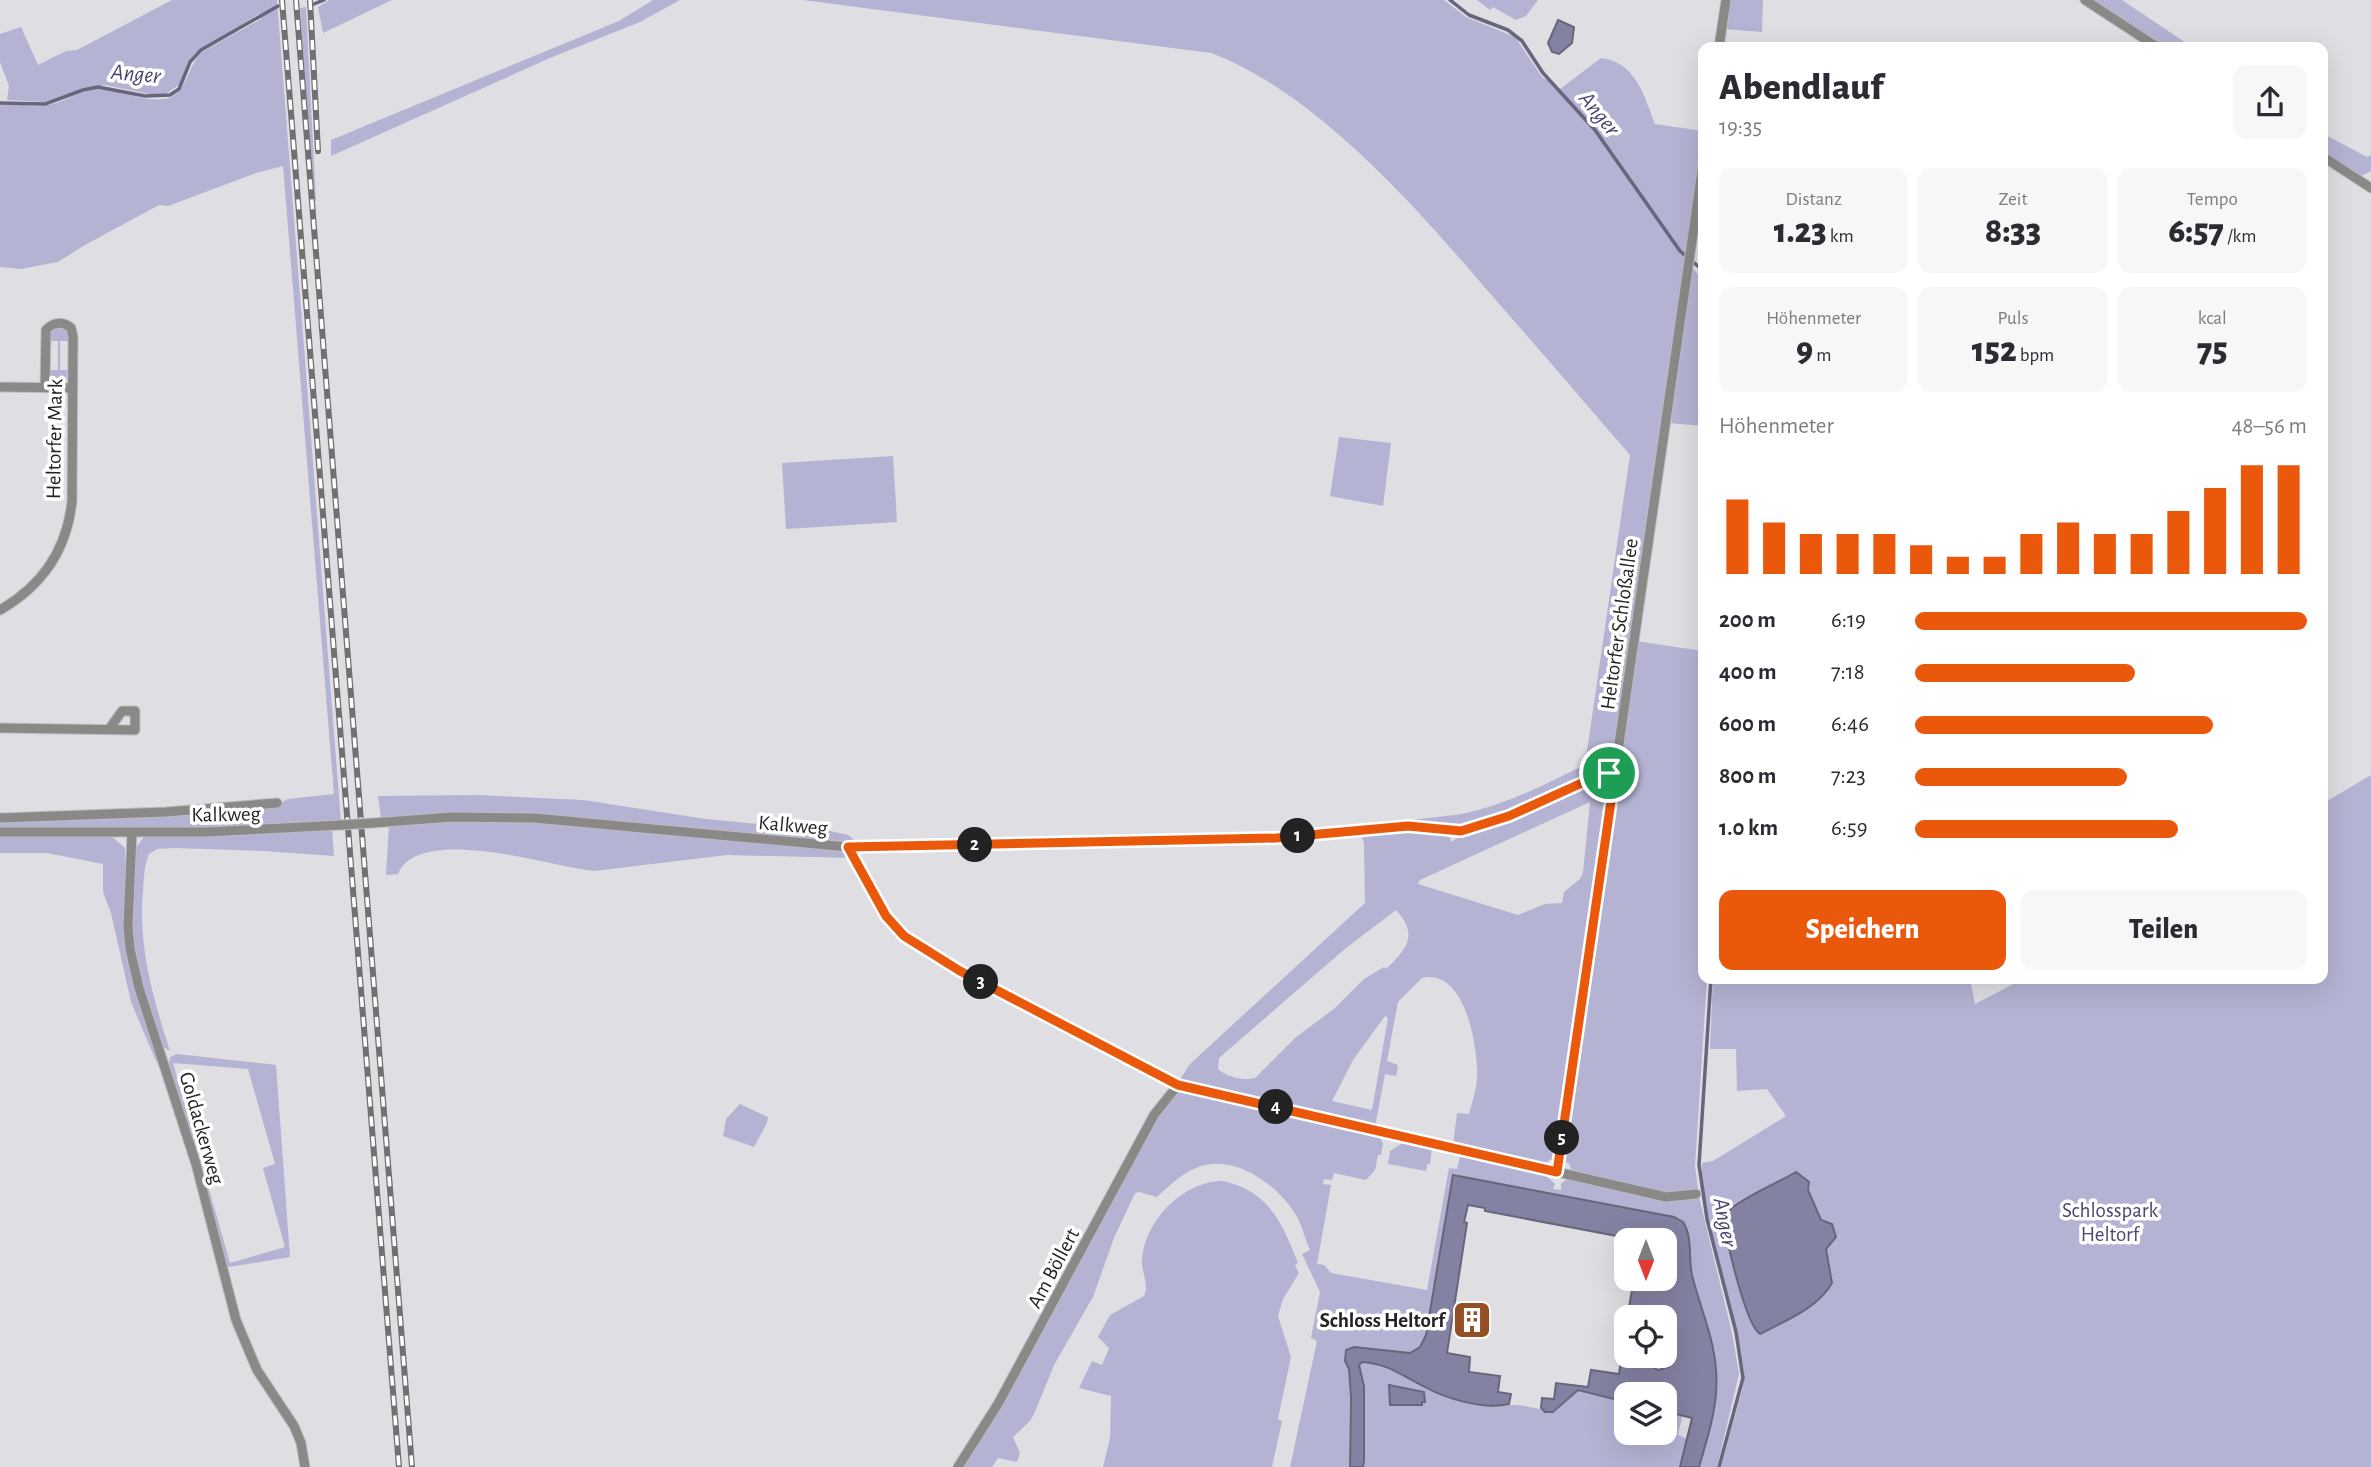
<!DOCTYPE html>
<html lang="de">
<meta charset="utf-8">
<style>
:root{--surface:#fff;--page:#f7f7f7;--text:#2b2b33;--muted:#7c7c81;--accent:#ea580c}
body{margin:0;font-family:"Alegreya Sans",sans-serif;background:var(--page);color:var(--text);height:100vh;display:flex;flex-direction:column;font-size:26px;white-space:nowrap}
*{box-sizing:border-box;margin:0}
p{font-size:23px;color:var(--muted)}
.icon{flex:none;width:38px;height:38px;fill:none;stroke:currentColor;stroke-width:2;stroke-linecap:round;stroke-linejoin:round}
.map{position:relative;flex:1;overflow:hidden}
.panel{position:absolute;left:1698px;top:42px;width:630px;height:942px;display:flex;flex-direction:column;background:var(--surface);border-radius:14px;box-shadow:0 7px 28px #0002}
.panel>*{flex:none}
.needle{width:46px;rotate:180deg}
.buttons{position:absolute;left:1614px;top:1228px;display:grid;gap:14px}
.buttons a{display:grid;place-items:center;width:63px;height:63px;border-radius:14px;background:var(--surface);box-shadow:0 7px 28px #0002;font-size:35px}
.pin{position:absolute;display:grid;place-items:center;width:60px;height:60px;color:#fff;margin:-30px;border:4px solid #fff;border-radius:50%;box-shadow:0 2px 7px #0007}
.km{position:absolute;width:35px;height:35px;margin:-18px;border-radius:50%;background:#222;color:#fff;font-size:19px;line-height:35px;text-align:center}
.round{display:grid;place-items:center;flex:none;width:74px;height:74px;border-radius:14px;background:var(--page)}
.head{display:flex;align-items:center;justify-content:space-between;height:119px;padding:0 21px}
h1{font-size:38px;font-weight:800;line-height:52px}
.figures{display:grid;grid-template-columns:repeat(3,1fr);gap:10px;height:119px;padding:7px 21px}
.figures div{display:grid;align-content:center;border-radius:14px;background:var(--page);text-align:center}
.figures b{font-size:35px;font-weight:800}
.figures small{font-size:19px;font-weight:400}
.figures p{font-size:19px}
.chart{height:196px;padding:14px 21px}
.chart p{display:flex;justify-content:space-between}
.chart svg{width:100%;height:126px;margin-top:7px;stroke:var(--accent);stroke-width:6}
.button{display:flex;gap:14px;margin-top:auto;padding:14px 21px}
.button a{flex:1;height:80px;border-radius:14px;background:var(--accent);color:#fff;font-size:28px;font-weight:800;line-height:80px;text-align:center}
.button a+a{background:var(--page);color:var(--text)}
ul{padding:0 21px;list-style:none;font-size:23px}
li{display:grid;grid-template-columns:112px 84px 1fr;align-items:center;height:52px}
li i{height:18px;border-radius:9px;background:var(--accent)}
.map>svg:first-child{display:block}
</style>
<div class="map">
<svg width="2371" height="1467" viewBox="0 0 2371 1467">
<rect width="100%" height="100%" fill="#dfdee3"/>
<!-- green -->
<g fill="#b4b3d3" fill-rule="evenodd">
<path d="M172,0H277L341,823L265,829L0,831V820L276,805L288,799L334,794L283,166L256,173L168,206L159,205L85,245L58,262L21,269L0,267V105C15,101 32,108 48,105C67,102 84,87 104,89C125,92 154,106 173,96C186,89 189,65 202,52L261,19L259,14L195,53L187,65L180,84L166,94H149L105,85L83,89L44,102L7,100L9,86L0,62V34L21,27L38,65L66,51L77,50Z"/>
<path d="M329,0H392L323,33L318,7Z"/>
<path d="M653,0H680L640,22L550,58L331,156V140L619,21Z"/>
<path d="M803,0H1444L1466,17L1515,37L1542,77L1560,89L1601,58C1636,62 1644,96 1655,124L1703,131V150L1613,759L1608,767L1507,814L1466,828L1400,824C1422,816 1447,818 1470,812C1510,803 1547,783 1585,765L1630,455C1585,403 1540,350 1494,298C1421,213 1318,93 1211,53Z"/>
<path d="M1477,0H1538L1526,16L1516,20L1493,7L1490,10Z"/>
<path d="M1728,0H1763L1762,32L1724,29Z"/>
<path d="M2089,0H2122L2192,47H2160Z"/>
<path d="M306,7L316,201H314L300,8Z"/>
<path d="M2322,133L2367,157L2371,155V171L2360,177L2322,154Z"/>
<path d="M1691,267L1703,279V426L1668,423Z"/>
<path d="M60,328L66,330L69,341H60V370H68L66,381L60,384L54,383L50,379L49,370H58V341H50V335L53,329Z"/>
<path d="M1339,437L1391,443L1383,506L1330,496Z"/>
<path d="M893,456L897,522L786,529L782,463Z"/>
<path d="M1636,641L1703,651V978H1707L1695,1166L1698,1189L1674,1195L1571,1172L1570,1165L1563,1160Z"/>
<path d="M2371,775V1467H1721L1743,1387L1744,1372L1737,1331L1708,1218L1701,1179L1702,1163L1713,1161L1786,1116L1767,1089L1737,1091L1736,1049H1710L1713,978H1970L1975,1004L2017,982L2016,978H2322V804Z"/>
<path d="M1596,779L1607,781L1610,785L1556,1158L1549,1160L1546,1166L1453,1145L1457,1113L1469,1114C1472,1102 1477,1089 1477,1076C1478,1046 1465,968 1422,978L1398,1002L1387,1061L1398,1065L1396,1076L1385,1074L1375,1127L1179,1081L1190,1064L1365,903L1364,843L1360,832L1407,827L1448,832L1451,842L1465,833ZM1590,802L1583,873L1580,879L1564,892L1562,903L1545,904L1518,915L1418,884L1420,880ZM1396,910C1419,935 1407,949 1386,969L1384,967L1364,979L1335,1008L1295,1038L1255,1078C1243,1081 1227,1077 1218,1069L1219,1058L1346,948ZM1385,1016L1388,1018L1372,1110L1332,1101L1353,1060Z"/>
<path d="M478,795L583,800L706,819L830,831L848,835L853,839L850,843L537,816L381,819L378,796Z"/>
<path d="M453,819L534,820L837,849L852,858L727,855L594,871C552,867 420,823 398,874L386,875L389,823Z"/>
<path d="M332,829L334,856L264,851L175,848L157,849L149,854C144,866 144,878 143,891C138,947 153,998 170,1051L161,1046L136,966L130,926L136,848L143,838L150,835Z"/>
<path d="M0,835L111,836L125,848L126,927L163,1067L156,1061L131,1002L111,913L103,892V864L47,853H0Z"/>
<path d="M177,1054L276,1065L290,1257L229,1267L225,1265L168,1067L170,1057ZM173,1063L248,1069L275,1164L263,1168L285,1247L230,1263Z"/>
<path d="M1180,1090L1379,1135L1383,1144L1381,1155H1378L1375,1170L1366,1180L1334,1173L1332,1180L1324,1179L1323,1184L1331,1185L1317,1264L1324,1265L1331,1273L1427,1290L1449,1168L1457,1169L1461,1153L1542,1172L1555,1184L1553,1189L1561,1190V1184L1568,1178L1669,1199L1699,1197L1732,1333L1739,1374L1717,1467H1699C1708,1436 1718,1403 1716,1371C1715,1340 1700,1305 1693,1275C1688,1258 1693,1237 1683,1222L1674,1217L1453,1175L1426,1335L1417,1351L1411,1353L1354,1347L1347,1349L1346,1352C1353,1391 1348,1428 1350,1467H1290L1317,1341L1311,1338L1320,1292L1302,1254L1310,1250C1305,1239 1302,1225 1296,1215C1277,1184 1233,1152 1196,1168C1181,1174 1169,1186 1157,1197L1139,1192L1135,1193L1114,1238L1093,1297L1054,1365L1035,1412L1030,1421L1013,1437L1020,1453L1017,1462L998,1458L992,1467H961L1157,1115L1170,1097Z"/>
<path d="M740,1104L768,1117L767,1123L754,1147L723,1136L726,1119Z"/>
<path d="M1404,1142L1432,1147L1430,1164H1427L1426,1171L1388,1164L1390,1151Z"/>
<path d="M1223,1181C1269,1191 1282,1223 1298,1263L1295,1265L1299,1273L1283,1299L1278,1316L1291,1357L1278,1419L1282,1421L1272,1467H1103L1110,1438L1111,1396L1079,1388L1092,1361L1102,1365L1109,1348L1098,1337L1110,1315L1144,1296C1149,1285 1143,1275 1142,1264C1142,1222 1183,1181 1223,1181Z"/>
<path d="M1362,1362C1394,1365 1418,1386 1448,1396C1468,1403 1491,1404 1512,1405C1528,1405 1540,1410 1555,1412L1578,1390L1626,1402V1433H1664V1411L1682,1416L1678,1435L1687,1439L1680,1467H1363L1365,1456L1364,1386L1359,1365Z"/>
</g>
<!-- water -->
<g fill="#8482a2" stroke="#67667c" stroke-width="2">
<path d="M1558,20L1574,27L1572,43L1559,54L1552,52L1548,43Z"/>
<path d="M1796,1172L1809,1182L1808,1190L1821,1220L1832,1224L1836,1237L1826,1249L1832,1283C1818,1308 1785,1321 1760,1334C1745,1324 1726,1238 1723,1216C1733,1202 1779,1182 1796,1172Z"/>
<path d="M1453,1175L1674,1217L1683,1222C1693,1237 1688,1258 1692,1275C1700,1307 1714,1338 1716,1370C1719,1403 1708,1436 1699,1467H1680L1692,1418L1664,1411V1395H1626V1402L1578,1390L1553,1412H1545L1541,1408L1542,1398L1554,1399L1556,1383L1588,1387L1591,1370L1619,1374L1626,1327V1356H1649L1651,1366L1658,1370L1669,1367L1672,1356L1664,1347V1318H1627L1634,1279H1664V1241H1640V1238L1618,1233L1617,1236L1485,1211V1208L1468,1205L1464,1222L1467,1223L1447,1353L1470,1357L1469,1372L1500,1376L1498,1392L1511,1394L1509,1404C1484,1410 1446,1399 1423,1386C1403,1376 1386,1363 1362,1362L1359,1365L1364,1386V1461L1363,1467H1350L1351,1398L1349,1369L1345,1361L1346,1350L1354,1347L1410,1353L1420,1347L1426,1335Z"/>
<path d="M1389,1385L1424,1392L1425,1402H1422V1405H1390Z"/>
</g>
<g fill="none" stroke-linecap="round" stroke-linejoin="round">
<!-- stream -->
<g stroke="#67667c" stroke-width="3.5">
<path d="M1450,0L1469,15L1508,30L1522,41L1543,73L1595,130L1680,251L1699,267L1703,274"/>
<path d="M314,4L324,0"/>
<path d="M0,103L45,104L83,90L98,87L145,96L170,95L179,89L190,62L201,50L278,6"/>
<path d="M1711,978L1699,1165L1707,1219L1736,1332L1743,1378L1719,1467"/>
</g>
<!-- street casing -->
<g stroke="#bdbcc1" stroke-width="11">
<g id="street">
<path d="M2085,0L2157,47"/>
<path d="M1719,47L1726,0"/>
<path d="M2322,156L2371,188"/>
<path d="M0,387L72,388"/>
<path d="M0,610C42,586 67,549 72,501L73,337L71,328C63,321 53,322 46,330L45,387"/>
<path d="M0,728L135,730V711H122L110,728"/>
<path d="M0,818L166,812L277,803"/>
<path d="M373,823L452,817L534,818L848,847L1276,838L1408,826L1461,831L1474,829L1509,816L1595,777L1615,774"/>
<path d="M0,832H207L341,825"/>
<path d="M132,833L128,926L130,949L139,988L196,1164L236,1320L257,1370L294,1426L301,1443L305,1467"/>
<path d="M848,847L886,916L904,936L960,971L1178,1085L1666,1197L1696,1194"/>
<path d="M1557,1172L1703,164"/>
<path d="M958,1467L998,1404L1154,1115L1178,1085"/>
</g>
</g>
<!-- street -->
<use href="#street" stroke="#8b8988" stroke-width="9"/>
<!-- rail casing -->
<g stroke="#706f72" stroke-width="6">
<g id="rail">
<path d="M282,0L399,1467"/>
<path d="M296,0L412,1467"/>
<path d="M310,0L318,151"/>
</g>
</g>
<!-- rail -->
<use href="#rail" stroke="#fff" stroke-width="3.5" stroke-dasharray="10" stroke-linecap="butt"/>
<!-- street-bridge casing -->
<g stroke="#bdbcc1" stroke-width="11" stroke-linecap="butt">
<path id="street-bridge" d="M341,825L373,823"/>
</g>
<!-- street-bridge -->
<use href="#street-bridge" stroke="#8b8988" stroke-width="9"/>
</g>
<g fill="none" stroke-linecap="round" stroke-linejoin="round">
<!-- route casing -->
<g stroke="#fff" stroke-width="14">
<path id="route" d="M1609,773L1615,774L1557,1172L1178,1085L960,971L904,936L886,916L848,847L1276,838L1408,826L1461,831L1509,816L1595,777Z"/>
</g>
<!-- route -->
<use href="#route" stroke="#ea580c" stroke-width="9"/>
</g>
<!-- icons -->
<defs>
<g id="building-square" transform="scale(2.0125)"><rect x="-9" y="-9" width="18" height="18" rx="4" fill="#944f24" stroke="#fff"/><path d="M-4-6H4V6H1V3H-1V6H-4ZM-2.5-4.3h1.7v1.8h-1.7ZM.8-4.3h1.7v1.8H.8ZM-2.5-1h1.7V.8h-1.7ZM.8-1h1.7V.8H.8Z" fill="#fff"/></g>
</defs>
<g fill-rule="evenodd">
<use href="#building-square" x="1472" y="1320"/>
</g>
<g text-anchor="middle" stroke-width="7" stroke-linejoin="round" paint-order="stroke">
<!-- street labels -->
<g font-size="21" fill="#232324" stroke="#fff">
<text transform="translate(54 439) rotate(-89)" y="7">Heltorfer Mark</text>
<text transform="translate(1619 624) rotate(-82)" y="7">Heltorfer Schloßallee</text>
<text transform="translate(226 814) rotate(-1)" y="7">Kalkweg</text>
<text transform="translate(793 825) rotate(5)" y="7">Kalkweg</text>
<text transform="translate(202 1128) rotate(74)" y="7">Goldackerweg</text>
<text transform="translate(1053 1268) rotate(-62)" y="7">Am Böllert</text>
</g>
<!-- park labels -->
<g font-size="21" fill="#4b4676" stroke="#fff">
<text x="2110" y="1217">Schlosspark<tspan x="2110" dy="24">Heltorf</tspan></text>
</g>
<!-- poi labels -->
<g font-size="21" font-weight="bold" fill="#232324" stroke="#fff" text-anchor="end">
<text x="1445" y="1327">Schloss Heltorf</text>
</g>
<!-- water labels -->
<g font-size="23" font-style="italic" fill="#484372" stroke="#fff">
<text transform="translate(136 73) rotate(5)" y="8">Anger</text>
<text transform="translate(1600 113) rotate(50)" y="8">Anger</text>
<text transform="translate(1726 1222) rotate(79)" y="8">Anger</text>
</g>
</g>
</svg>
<div class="buttons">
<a><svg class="needle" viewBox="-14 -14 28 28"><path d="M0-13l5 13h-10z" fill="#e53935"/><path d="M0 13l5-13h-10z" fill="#7c7c81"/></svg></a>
<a><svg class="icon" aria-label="locate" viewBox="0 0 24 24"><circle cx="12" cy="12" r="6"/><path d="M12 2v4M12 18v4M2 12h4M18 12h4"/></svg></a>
<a><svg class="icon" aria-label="layers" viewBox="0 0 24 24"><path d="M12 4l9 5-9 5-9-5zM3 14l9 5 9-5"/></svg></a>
</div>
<div class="pin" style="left:1609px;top:773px;background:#1e9e55"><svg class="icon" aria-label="arrive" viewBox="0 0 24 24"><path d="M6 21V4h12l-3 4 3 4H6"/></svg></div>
<b class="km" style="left:1298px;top:836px">1</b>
<b class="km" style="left:975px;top:845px">2</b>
<b class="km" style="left:981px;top:982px">3</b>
<b class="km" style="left:1276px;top:1107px">4</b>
<b class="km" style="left:1562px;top:1138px">5</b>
<section class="panel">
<div class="head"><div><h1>Abendlauf</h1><p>19:35</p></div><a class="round"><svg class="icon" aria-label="share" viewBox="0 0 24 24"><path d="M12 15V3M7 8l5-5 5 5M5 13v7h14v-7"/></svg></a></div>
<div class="figures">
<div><p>Distanz</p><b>1.23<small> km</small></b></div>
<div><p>Zeit</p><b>8:33</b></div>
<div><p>Tempo</p><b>6:57<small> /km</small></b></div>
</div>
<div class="figures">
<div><p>Höhenmeter</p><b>9<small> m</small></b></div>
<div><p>Puls</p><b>152<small> bpm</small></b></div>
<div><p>kcal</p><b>75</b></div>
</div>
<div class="chart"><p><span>Höhenmeter</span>48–56 m</p>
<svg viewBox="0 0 160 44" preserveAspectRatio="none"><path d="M5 44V18M15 44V26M25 44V30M35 44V30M45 44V30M55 44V34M65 44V38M75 44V38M85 44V30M95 44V26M105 44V30M115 44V30M125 44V22M135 44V14M145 44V6M155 44V6"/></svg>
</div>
<ul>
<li><b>200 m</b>6:19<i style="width:100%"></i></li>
<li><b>400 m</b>7:18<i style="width:56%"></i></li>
<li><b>600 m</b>6:46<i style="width:76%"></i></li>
<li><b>800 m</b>7:23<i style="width:54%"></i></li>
<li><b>1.0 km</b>6:59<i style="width:67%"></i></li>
</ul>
<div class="button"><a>Speichern</a><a>Teilen</a></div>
</section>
</div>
